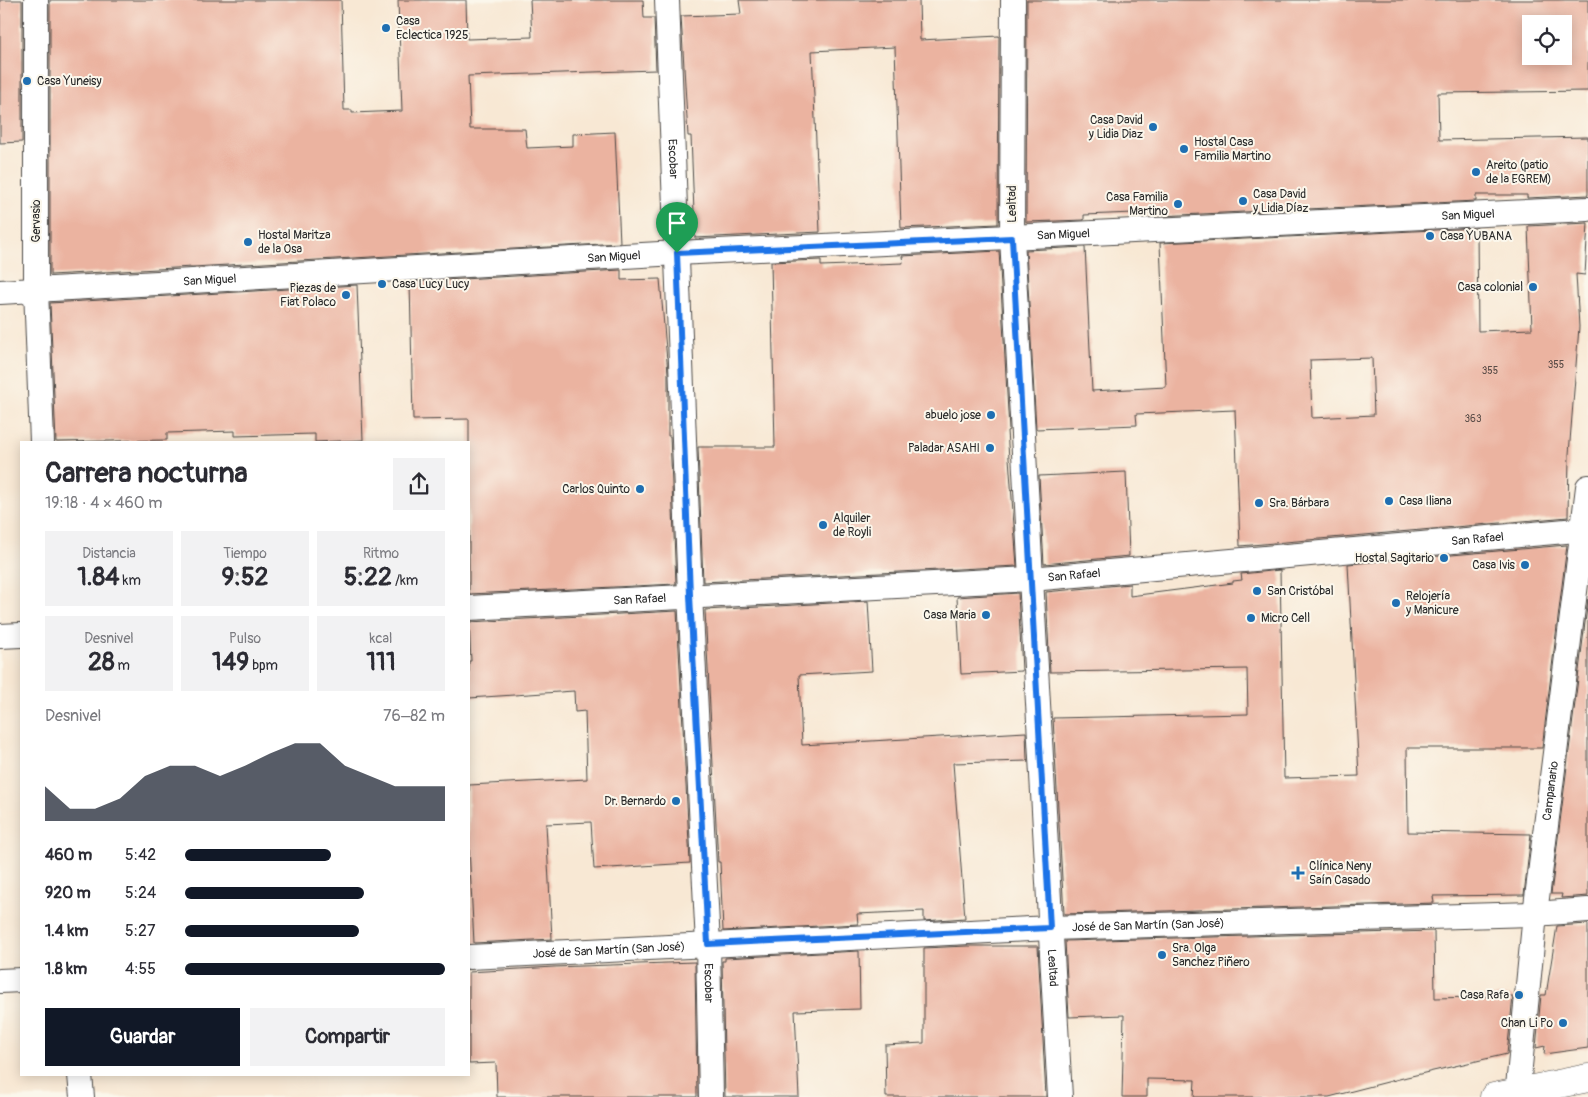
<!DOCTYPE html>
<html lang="es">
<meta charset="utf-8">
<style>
:root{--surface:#fff;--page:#f2f2f3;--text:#2b2b33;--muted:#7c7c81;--accent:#111827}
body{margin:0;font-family:Pangolin,sans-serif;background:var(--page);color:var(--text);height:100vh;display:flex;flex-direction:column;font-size:19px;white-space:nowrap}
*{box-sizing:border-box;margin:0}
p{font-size:16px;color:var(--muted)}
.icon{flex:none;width:28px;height:28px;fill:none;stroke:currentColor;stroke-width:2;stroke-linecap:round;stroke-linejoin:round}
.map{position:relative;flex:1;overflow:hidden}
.drawer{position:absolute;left:20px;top:441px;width:450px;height:635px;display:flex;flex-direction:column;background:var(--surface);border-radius:0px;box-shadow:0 2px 12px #0003}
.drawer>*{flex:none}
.tools{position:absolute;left:1522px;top:15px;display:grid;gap:10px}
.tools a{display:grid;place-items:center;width:50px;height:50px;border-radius:0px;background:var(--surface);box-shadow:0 2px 12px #0003;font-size:25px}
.pin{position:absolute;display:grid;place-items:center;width:42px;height:42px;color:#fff;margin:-51px -21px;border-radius:50% 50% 50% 0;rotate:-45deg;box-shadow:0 0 5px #0007}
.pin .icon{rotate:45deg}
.round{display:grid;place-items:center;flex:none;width:52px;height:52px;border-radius:0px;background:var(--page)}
.overview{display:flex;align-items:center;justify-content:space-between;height:85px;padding:0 25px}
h1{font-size:28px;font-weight:700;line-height:38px}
.metrics{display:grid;grid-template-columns:repeat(3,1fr);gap:8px;height:85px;padding:5px 25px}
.metrics div{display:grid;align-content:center;border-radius:0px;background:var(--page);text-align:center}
.metrics b{font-size:25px;font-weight:700}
.metrics small{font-size:14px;font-weight:400}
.metrics p{font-size:14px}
.chart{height:140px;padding:10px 25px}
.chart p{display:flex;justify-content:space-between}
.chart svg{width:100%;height:90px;margin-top:5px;fill:var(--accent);opacity:.7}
.action{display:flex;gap:10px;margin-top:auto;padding:10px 25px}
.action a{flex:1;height:58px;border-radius:0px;background:var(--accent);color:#fff;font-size:20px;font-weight:700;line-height:58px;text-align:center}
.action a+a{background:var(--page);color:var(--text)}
ul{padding:0 25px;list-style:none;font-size:16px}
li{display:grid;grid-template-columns:80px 60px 1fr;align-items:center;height:38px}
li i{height:12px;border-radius:6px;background:var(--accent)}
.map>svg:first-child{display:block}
</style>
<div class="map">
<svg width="1588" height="1097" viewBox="0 0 1588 1097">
<rect width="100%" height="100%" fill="#fbf7ec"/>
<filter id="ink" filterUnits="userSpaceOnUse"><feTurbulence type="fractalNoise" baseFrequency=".02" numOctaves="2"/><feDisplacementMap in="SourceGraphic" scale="10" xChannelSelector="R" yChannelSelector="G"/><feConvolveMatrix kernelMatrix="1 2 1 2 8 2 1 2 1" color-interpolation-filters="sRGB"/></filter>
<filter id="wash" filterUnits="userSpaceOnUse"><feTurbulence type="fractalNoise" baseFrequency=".0096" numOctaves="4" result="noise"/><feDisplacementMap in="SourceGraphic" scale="20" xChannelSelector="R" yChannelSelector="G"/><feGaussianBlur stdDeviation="1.12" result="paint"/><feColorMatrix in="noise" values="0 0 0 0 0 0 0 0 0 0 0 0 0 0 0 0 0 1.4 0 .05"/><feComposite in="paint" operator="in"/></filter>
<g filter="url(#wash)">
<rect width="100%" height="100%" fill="#f8e8d4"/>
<g id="blocks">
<!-- building -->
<g fill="#ebb3a0" fill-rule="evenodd">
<path d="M0,0H22V142L0,143Z"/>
<path d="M50,0H341L344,110H352V113L402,111L398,0H466L467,39L532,37L530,0H643L644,18H654L656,70L468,76L470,129H525L527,148L573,146V134L615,132L620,243L50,275Z"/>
<path d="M739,0H919L920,40L999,36L998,224L901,228L895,47L812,51L820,232L695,238L691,136H688L681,16L741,14Z"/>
<path d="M1027,0H1588V91L1438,93L1439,140L1588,137V195L1527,198V195H1476V201L1159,216V212L1084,215V220L1026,222ZM1531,24H1564V56H1531Z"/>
<path d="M1588,223L1585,275L1576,274L1579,327L1569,454L1568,517L1240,546L1235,410L1136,414L1137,425L1036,429L1026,250L1085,247L1092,391L1166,387L1160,243L1477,228L1478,331L1532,329L1528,226ZM1372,358L1374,415L1312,418L1310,360Z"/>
<path d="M999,251L1009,430L1007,431L1017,566L703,582L698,447H775L771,262L821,260V266L903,263L902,256Z"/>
<path d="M621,270V280L660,279L668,373V436H670L676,584L469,594V419L413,420L410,282Z"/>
<path d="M357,285L363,440L315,442V434L235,436V431L167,433V440L56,442L50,303Z"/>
<path d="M1126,472L1129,556L1044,564L1039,476Z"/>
<path d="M1567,545L1542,748H1407L1408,832L1531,834L1524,895L1433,896L1434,903L1064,914L1053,718L1248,714L1247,669L1050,672L1046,592L1130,584V596L1233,583V581L1242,580L1241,574L1280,570L1284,778L1359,776L1348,564Z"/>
<path d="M1018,593L1022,671L961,674L957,597Z"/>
<path d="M1588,599V896L1561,898L1562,894H1551Z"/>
<path d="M868,601L872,671L799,675L802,745L1026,732L1027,761L953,763L965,918L924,921V911L857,914L858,924L723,931L720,862H718L705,610Z"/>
<path d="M677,611L690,863L594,869L591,822L546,824L552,939L474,943L469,847V785L587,779L585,711L575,712L574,691L469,698V661H471L469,622Z"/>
<path d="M1588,924V1048L1544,1054L1545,1046L1536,1048L1541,995H1546L1557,926Z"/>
<path d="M1434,931L1435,998L1513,996L1507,1054L1407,1077L1329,1097H1194L1195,1080L1147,1079V1097H1122L1124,1015L1069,1017L1065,941Z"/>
<path d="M967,946H1038L1046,1097H886L885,1045L924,1043V948Z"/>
<path d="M859,951L860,1009L795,1011L799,1097H725L722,961H725V958Z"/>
<path d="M695,962L697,1097H497L496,1063L469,1064V972L554,967Z"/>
</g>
</g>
</g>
<g filter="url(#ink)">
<use href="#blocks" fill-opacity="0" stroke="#4a4744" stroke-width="1"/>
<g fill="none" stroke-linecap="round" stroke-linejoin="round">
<!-- minor casing -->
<g stroke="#4a4744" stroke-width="26">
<g id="minor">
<path d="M36,0V289L42,442"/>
<path id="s1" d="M667,0L690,595L708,944L711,1097"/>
<path id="s2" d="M1013,0L1012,238L1060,1097"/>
<path id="s3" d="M0,292L677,253L1588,209"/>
<path id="s4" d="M469,608L1031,579L1588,529"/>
<path d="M0,636L21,635"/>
<path id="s5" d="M469,957L1050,928L1535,914L1588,910"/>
<path d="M0,981L21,980"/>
<path d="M80,1075L82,1097"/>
<path id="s6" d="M1517,1097L1535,914L1588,487"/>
</g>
</g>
<!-- secondary casing -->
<g stroke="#4a4744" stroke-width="29">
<path id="secondary" d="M1494,1097L1588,1078"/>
</g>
<!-- minor -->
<use href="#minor" stroke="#fff" stroke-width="24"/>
<!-- secondary -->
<use href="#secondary" stroke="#fff" stroke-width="28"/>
</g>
</g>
<g fill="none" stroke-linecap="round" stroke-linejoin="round" filter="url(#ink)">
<!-- route casing -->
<g stroke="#fff" stroke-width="10">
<path id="route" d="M1012,238L1050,928L708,944L690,595L677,253Z"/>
</g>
<!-- route -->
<use href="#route" stroke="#1a73e8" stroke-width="6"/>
</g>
<!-- markers -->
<g fill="#1f6fb2" stroke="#fbf7ec" stroke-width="2">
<circle cx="386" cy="28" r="5"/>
<circle cx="27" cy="81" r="5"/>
<circle cx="1153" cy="127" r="5"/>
<circle cx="1184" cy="149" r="5"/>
<circle cx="1476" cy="172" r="5"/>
<circle cx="1243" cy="201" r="5"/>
<circle cx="1178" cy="204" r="5"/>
<circle cx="1430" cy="236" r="5"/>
<circle cx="248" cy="242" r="5"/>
<circle cx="382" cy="284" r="5"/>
<circle cx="1533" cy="287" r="5"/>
<circle cx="346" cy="295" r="5"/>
<circle cx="991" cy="415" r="5"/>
<circle cx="990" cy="448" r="5"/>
<circle cx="640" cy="489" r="5"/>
<circle cx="1389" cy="501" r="5"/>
<circle cx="1259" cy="503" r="5"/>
<circle cx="823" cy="525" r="5"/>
<circle cx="1444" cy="558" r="5"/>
<circle cx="1525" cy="565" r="5"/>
<circle cx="1257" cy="591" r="5"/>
<circle cx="1396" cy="603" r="5"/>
<circle cx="986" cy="615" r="5"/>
<circle cx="1251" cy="618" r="5"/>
<circle cx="676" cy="801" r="5"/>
<path d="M1295.5 865.5h5v5h5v5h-5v5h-5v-5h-5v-5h5z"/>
<circle cx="1162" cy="955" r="5"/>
<circle cx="1519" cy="995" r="5"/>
<circle cx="1563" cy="1023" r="5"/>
</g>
<g text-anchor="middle" stroke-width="4" stroke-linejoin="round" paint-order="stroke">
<!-- number labels -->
<g font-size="10" fill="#5b4d48">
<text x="1556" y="368">355</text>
<text x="1490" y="374">355</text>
<text x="1473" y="422">363</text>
</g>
<!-- poi labels -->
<g font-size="12" fill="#2b2b2b" stroke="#fbf7ec" text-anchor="start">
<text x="396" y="25">Casa<tspan x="396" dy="14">Eclectica 1925</tspan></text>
<text x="37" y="85">Casa Yuneisy</text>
<text x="1143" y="124" text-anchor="end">Casa David<tspan x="1143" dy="14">y Lidia Diaz</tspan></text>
<text x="1194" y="146">Hostal Casa<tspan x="1194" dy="14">Familia Martino</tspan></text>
<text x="1486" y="169">Areito (patio<tspan x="1486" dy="14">de la EGREM)</tspan></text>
<text x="1253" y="198">Casa David<tspan x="1253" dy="14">y Lidia Díaz</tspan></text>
<text x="1168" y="201" text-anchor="end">Casa Familia<tspan x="1168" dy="14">Martino</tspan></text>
<text x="258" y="239">Hostal Maritza<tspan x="258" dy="14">de la Osa</tspan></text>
<text x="1440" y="240">Casa YUBANA</text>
<text x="392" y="288">Casa Lucy Lucy</text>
<text x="1523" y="291" text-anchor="end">Casa colonial</text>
<text x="336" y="292" text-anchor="end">Piezas de<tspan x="336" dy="14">Fiat Polaco</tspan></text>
<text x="981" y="419" text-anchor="end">abuelo jose</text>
<text x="980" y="452" text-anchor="end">Paladar ASAHI</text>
<text x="630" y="493" text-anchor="end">Carlos Quinto</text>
<text x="1399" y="505">Casa Iliana</text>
<text x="1269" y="507">Sra. Bárbara</text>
<text x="833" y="522">Alquiler<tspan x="833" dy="14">de Royli</tspan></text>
<text x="1434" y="562" text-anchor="end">Hostal Sagitario</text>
<text x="1515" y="569" text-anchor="end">Casa Ivis</text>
<text x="1267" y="595">San Cristóbal</text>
<text x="1406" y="600">Relojería<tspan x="1406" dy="14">y Manicure</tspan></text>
<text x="976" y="619" text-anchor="end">Casa Maria</text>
<text x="1261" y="622">Micro Cell</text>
<text x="666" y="805" text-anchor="end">Dr. Bernardo</text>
<text x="1309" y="870">Clínica Neny<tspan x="1309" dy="14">Saín Casado</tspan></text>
<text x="1172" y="952">Sra. Olga<tspan x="1172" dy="14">Sanchez Piñero</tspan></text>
<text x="1509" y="999" text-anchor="end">Casa Rafa</text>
<text x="1553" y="1027" text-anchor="end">Chan Li Po</text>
</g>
<!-- street labels -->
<g font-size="12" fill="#2b2b2b" stroke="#fbf7ec">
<text dy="4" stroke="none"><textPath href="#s1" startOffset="159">Escobar</textPath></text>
<text transform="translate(1012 204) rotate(-90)" y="4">Lealtad</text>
<text dy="4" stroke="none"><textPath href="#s3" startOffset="1470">San Miguel</textPath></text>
<text transform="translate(36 221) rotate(-90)" y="4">Gervasio</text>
<text dy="4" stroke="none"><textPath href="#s3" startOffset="1065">San Miguel</textPath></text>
<text dy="4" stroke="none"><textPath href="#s3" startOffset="615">San Miguel</textPath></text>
<text dy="4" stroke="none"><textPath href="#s3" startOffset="210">San Miguel</textPath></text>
<text dy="4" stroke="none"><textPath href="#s4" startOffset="1011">San Rafael</textPath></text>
<text dy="4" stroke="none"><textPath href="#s4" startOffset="606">San Rafael</textPath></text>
<text dy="4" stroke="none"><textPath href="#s4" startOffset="171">San Rafael</textPath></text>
<text dy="4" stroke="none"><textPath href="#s6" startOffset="308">Campanario</textPath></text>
<text dy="4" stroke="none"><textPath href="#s5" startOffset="680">José de San Martín (San José)</textPath></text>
<text dy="4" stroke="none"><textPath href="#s5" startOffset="140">José de San Martín (San José)</textPath></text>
<text dy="4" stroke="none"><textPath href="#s2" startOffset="969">Lealtad</textPath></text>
<text dy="4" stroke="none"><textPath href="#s1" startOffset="984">Escobar</textPath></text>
</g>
</g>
</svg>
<div class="tools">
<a><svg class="icon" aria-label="locate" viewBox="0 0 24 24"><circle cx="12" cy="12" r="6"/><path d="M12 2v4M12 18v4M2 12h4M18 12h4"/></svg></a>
</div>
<div class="pin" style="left:677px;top:253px;background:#1e9e55"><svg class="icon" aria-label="arrive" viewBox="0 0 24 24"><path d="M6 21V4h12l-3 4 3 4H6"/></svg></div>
<section class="drawer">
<div class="overview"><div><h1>Carrera nocturna</h1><p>19:18 · 4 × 460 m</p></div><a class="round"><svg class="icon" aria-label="share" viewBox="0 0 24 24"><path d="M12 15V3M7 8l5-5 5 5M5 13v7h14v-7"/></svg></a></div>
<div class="metrics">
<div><p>Distancia</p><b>1.84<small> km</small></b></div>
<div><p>Tiempo</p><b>9:52</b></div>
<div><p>Ritmo</p><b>5:22<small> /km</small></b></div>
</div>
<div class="metrics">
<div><p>Desnivel</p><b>28<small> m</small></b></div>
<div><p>Pulso</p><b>149<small> bpm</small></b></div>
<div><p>kcal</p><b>111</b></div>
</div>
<div class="chart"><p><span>Desnivel</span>76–82 m</p>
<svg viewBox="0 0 160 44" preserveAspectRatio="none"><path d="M0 44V27L10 38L20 38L30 33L40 22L50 17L60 17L70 22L80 17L90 11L100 6L110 6L120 17L130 22L140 27L150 27L160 27V44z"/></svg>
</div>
<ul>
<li><b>460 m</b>5:42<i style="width:56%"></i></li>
<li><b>920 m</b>5:24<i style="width:69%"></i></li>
<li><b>1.4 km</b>5:27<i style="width:67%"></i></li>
<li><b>1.8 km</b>4:55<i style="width:100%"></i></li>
</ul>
<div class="action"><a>Guardar</a><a>Compartir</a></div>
</section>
</div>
